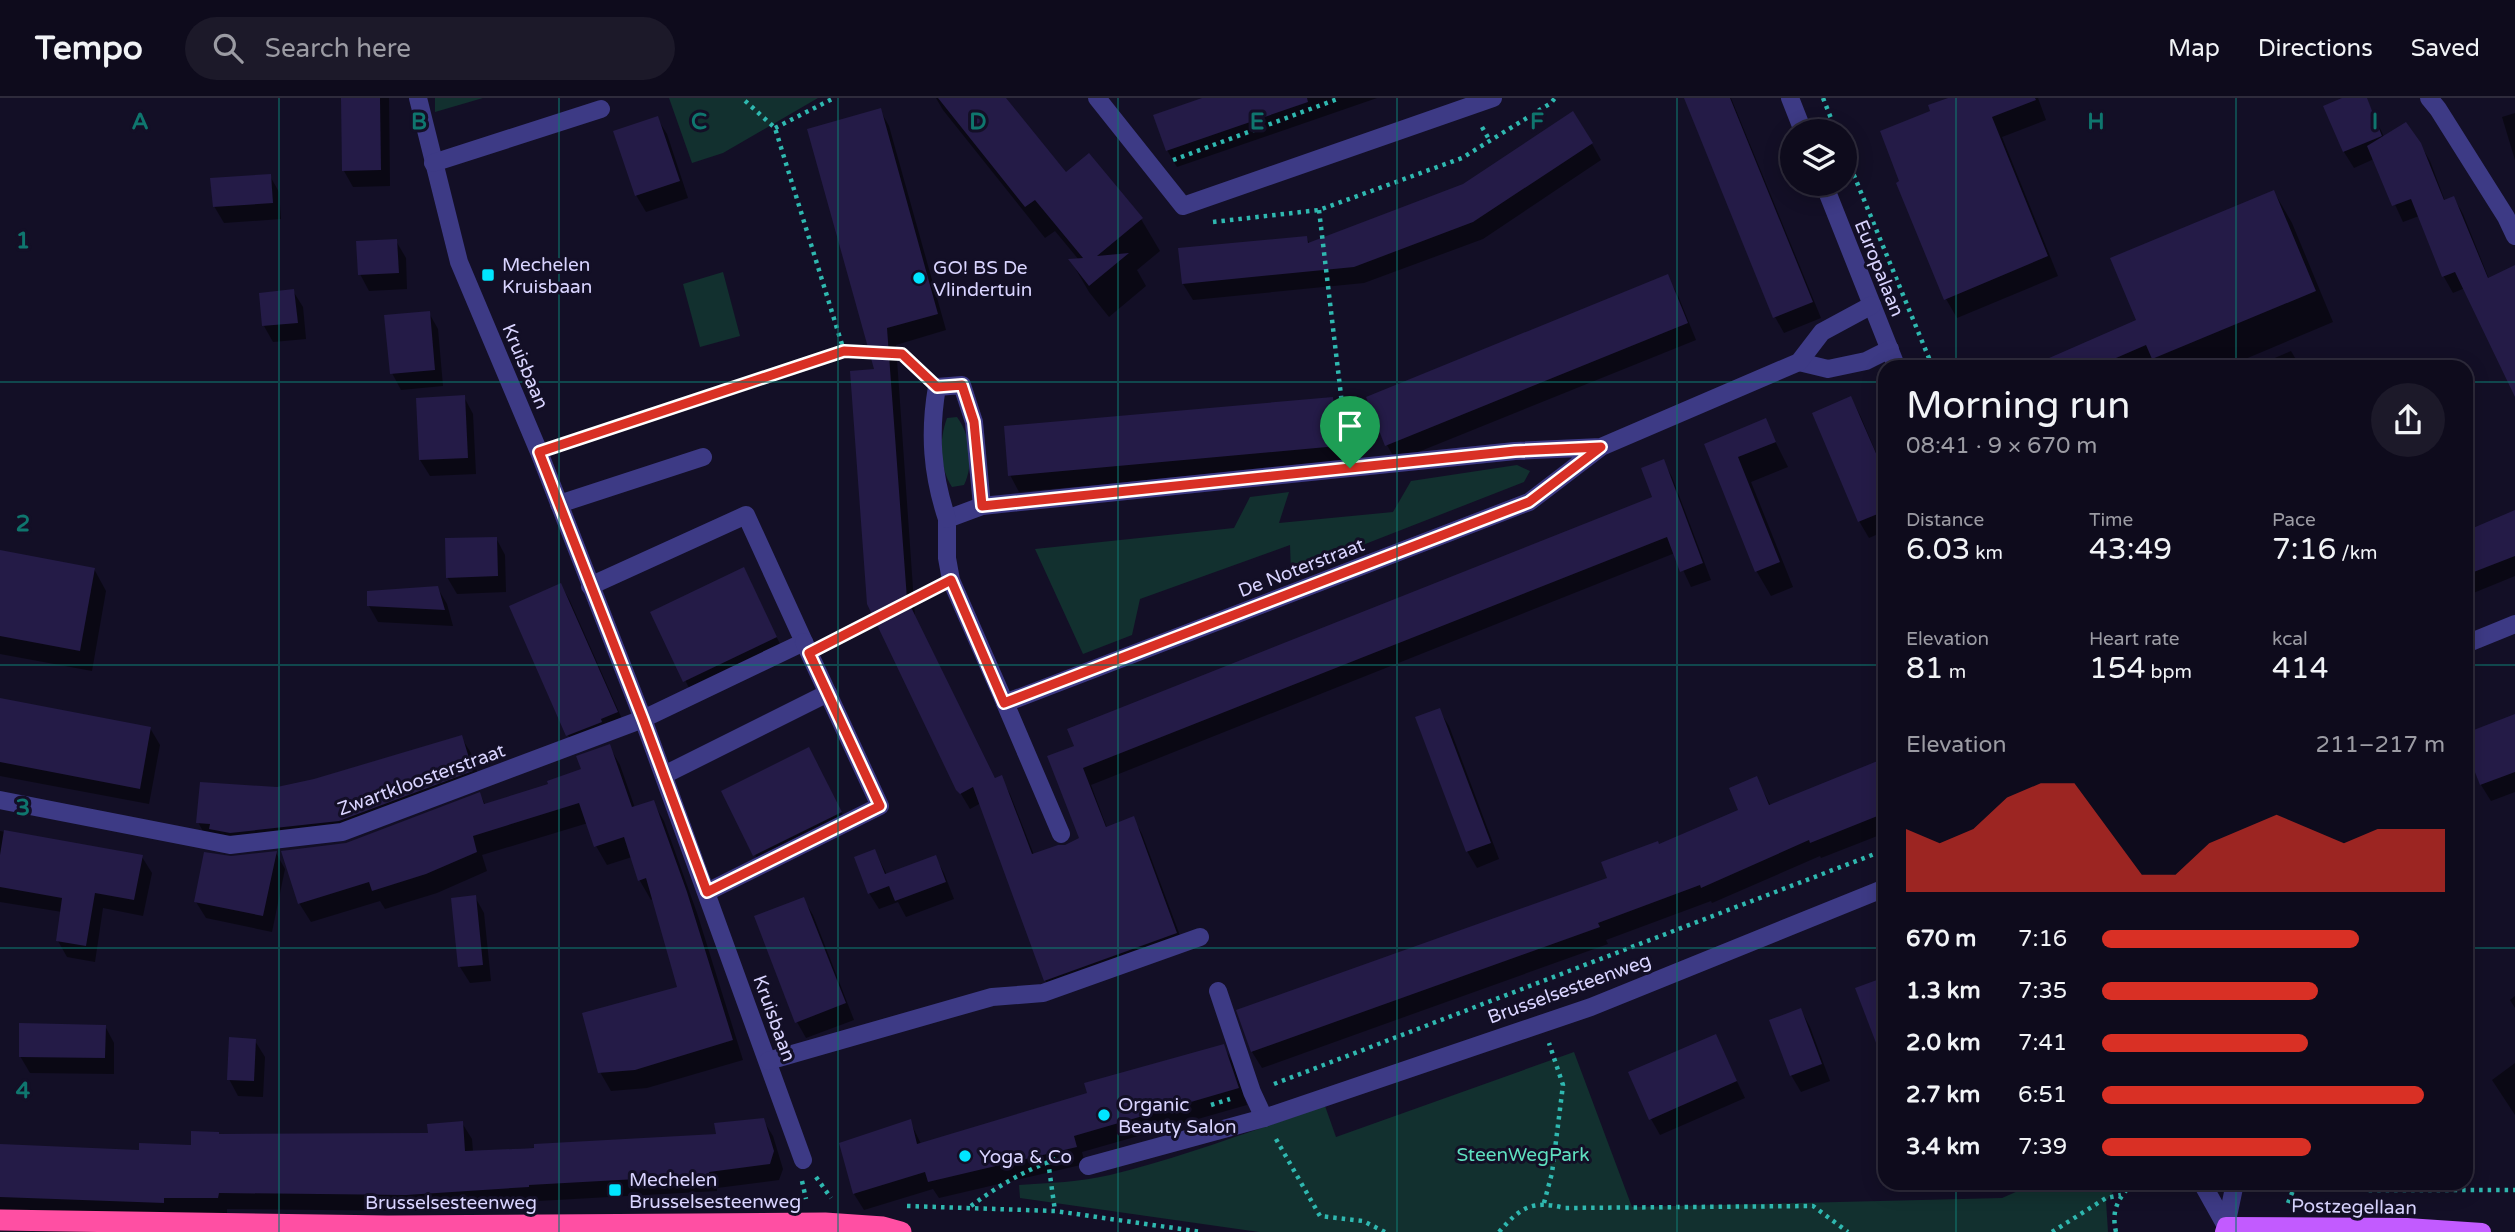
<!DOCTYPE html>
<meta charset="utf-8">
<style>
:root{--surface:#0e0b1c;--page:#1c1929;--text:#f1f3f6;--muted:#9b9ba3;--line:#2e2b3b;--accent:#d93025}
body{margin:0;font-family:"Varela Round",sans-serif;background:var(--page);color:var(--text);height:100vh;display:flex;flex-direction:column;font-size:26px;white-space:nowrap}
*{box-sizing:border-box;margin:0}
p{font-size:23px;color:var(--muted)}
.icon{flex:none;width:38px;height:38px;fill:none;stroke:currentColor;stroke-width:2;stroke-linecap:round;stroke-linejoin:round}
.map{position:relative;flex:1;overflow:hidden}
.sheet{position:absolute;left:1878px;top:262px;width:595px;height:830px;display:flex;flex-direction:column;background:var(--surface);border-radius:21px;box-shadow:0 4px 18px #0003,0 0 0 2px var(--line)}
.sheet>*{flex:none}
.tools{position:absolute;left:1780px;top:21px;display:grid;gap:14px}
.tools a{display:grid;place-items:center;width:77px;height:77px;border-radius:50%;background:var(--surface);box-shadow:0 4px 18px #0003,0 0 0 2px var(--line);font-size:35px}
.pin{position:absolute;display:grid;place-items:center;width:60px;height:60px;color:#fff;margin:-72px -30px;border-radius:50% 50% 50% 0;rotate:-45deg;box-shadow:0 0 7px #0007}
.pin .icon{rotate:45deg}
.round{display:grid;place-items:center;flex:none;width:74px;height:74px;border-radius:37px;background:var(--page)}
.summary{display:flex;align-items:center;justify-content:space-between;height:119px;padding:0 28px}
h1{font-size:38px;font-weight:600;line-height:52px}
.figures{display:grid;grid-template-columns:repeat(3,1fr);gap:10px;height:119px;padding:7px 28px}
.figures div{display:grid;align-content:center}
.figures b{font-size:30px;font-weight:600}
.figures small{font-size:19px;font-weight:400}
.figures p{font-size:19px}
.chart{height:196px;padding:14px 28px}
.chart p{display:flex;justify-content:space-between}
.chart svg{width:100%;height:126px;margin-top:7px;fill:var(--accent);opacity:.7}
ul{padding:0 28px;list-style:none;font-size:23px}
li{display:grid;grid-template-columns:112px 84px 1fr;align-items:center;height:52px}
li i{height:18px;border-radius:9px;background:var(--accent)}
header{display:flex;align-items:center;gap:42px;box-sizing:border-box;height:98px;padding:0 35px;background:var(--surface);border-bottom:2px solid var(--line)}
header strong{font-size:33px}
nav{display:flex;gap:38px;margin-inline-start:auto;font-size:24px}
.search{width:490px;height:63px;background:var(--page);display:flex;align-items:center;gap:18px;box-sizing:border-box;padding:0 24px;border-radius:38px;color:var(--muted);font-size:26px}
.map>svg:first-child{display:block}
</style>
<header>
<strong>Tempo</strong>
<div class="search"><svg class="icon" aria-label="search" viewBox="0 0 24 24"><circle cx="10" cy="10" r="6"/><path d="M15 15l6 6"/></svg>Search here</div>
<nav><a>Map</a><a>Directions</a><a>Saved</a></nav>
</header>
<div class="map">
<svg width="2515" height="1134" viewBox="0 0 2515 1134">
<rect width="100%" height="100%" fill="#130f26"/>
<!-- green -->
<g fill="#12302f">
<path d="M435,0H483L435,14Z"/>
<path d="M669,0H818L723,55L692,65Z"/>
<path d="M723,174L740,238L700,249L683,186Z"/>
<path d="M957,319C971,338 974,366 964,387L952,389C939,369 939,342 947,320Z"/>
<path d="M1517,367L1530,373L1524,384L1291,475L1290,447L1140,501L1132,537L1083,556L1035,451L1234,430L1250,399L1289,394L1279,425L1393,414L1411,383Z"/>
<path d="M1574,954L1632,1109L2002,1100L2036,1085H2120L2106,1103L2108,1134H1259L1020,1100L1019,1087C1049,1085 1080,1084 1110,1077C1183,1059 1254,1032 1325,1008L1336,1039Z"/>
</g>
<!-- shadow -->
<g fill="#0007">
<path d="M342,0H389L390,88L353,89L344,73Z"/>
<path d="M936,0H1004L1066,77L1141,121L1160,153L1137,172L1146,188L1109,219L1089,194L1071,163L1079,162L1055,133L1045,140L943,12Z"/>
<path d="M1207,0H1377L1177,69L1167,52Z"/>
<path d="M1686,0H1731L1821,220L1784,235L1775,219Z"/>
<path d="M1953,0H2038L2046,22L2002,39L2058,178L1957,220L1946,201L1902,84L1933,14Z"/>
<path d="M2346,0H2366L2384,39L2420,46L2430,63L2445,103L2454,100L2463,116L2489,181L2515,169V294L2465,190L2453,195L2444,179L2419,118L2403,124L2374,61L2354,70L2344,54L2326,8Z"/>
<path d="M880,12L889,28L946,232L896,247L915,519L996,682L1001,680L1010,696L1034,757L1065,748L1081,740L1049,659L1654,400L1663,363L1672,379L1711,482L1691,489L1675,455L1091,687L1107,730L1133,720L1142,736L1185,851L1054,898L1045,882L981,705L970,711L958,691L868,506L876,273Z"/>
<path d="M2515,15V62L2502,19Z"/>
<path d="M657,20L667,36L688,100L646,114L636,97Z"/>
<path d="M1592,46L1601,62L1483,141L1364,185L1193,202L1183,186L1306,139L1310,146Z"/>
<path d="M270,78L279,94L281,121L224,125L214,108Z"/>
<path d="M2274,94L2292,125L2333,224L2224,270H2052L2138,223Z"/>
<path d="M396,143L406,160L407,191L369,193L360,176Z"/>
<path d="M1667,179L1677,195L1696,242L1396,363L1387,347Z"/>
<path d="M293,193L303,209L306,241L273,244L264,228Z"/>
<path d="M429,215L438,231L443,288L401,292L392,275Z"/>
<path d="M2291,253L2301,270H2252Z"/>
<path d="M464,299L473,316L476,376L430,378L420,362Z"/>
<path d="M1851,300L1860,317L1885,376V433L1869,440L1859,423Z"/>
<path d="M1332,301L1342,317L1346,364L1019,394L1010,377Z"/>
<path d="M1765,323L1788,369L1751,384L1793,489L1771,498L1757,474L1706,347Z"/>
<path d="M2515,414V478L2466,498V435Z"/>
<path d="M496,440L505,457L506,494L457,496L447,479Z"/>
<path d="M0,454L94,471L106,493L92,573L0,556Z"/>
<path d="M743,471L785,556L694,600L652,515Z"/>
<path d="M561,487L570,503L626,630L577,653L568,637Z"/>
<path d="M437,489L447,506L453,528L378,524L369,508Z"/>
<path d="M0,602L150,630L160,647L149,706L0,678Z"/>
<path d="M1439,612L1449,628L1499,761L1477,770L1467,753Z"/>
<path d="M2515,618V694L2491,703L2481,687L2466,646V637Z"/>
<path d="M461,639L471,655L482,689L349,739L207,741L198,724L277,691L315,683Z"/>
<path d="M609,648L620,667L635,710L653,704L664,723L697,815L743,962L647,990L611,993L600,974L679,890L654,800L651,802L640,783L632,759L607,767L596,748L588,725L482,757L487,773L437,795L385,811L380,803L311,824L299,805L346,746L480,696L486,708L550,687L584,672Z"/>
<path d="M1885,662V735L1821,760L1820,758L1712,805L1711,803L1606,842L1608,846L1262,970L1252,954L1239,913L1609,781L1659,748L1741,713L1756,680L1771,708Z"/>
<path d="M818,667L850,731L764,774L723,694Z"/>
<path d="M0,733L142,759L152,775L143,818L103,810L95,864L67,859L58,843L62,814L0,804Z"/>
<path d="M875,753L887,777L935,759L944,775L954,801L906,819L898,804L879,811L869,795Z"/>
<path d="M276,755L285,771L272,834L206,820L196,804L231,760Z"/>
<path d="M475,799L484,815L491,883L470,885L460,869Z"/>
<path d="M803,801L813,817L854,922L806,940L797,924Z"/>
<path d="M2515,898V910L2510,902Z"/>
<path d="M1801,912L1810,929L1830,983L1801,994L1791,977Z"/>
<path d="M105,928L114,945V976L30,975L20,958Z"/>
<path d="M1715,938L1745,1000L1660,1037L1651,1021Z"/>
<path d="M255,943L265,959L263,999L238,998L229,981Z"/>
<path d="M1223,948L1233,965L1247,1007L1082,1054L1085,1066L939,1100L933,1091L864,1112L854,1096L910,1023L921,1046L1089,997Z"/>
<path d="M2515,965V1017L2492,982Z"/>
<path d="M763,1022L773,1038L783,1071L779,1082L717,1090V1093L538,1103V1106L416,1113L227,1111V1116L0,1114V1048L141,1053L192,1049L220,1038L430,1037L462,1025L472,1041L473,1054L718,1037Z"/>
</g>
<!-- building -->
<g fill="#241b47">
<path d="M341,0H380L381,72L342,73Z"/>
<path d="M938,0H1006L1066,74L1089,55L1143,120L1097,158L1129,155L1089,188L1068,161L1083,160L1035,102L1025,109Z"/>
<path d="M1202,0H1307L1308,4L1166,53L1153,17Z"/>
<path d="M1684,0H1730L1813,204L1773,220Z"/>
<path d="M1948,0H2035L2036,2L1992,19L2048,158L1944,202L1896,85L1899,83L1880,33L1930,13L1928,7Z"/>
<path d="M2342,0H2367L2382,38L2343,54L2323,8Z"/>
<path d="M881,10L938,216L887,230L907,501L995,680L1002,677L1032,756L1058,747H1065L1079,740L1047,658L1074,648L1067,631L1652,399L1641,370L1664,361L1703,465L1680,474L1667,439L1083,670L1106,729L1134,718L1177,835L1044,883L973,689L960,696L956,692L867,506L850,273L874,271L807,31Z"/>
<path d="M1573,13L1593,45L1473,124L1354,169L1182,186L1178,150L1307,138L1308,145L1463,86Z"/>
<path d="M658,18L680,83L635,98L613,33Z"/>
<path d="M2406,24L2421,45L2444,102L2454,98L2488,180L2515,167V299L2455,174L2442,179L2411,101L2392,108L2367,48Z"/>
<path d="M271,76L273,105L213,109L210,80Z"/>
<path d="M2274,92L2316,193L2152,261L2146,247L2093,270H2026L2136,222L2110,160Z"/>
<path d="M397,141L399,175L358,177L356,143Z"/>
<path d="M1668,176L1688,225L1385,348L1366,299Z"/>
<path d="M294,191L298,225L262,228L259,195Z"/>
<path d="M430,213L435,272L390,276L384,217Z"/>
<path d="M465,297L468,360L419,362L416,300Z"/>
<path d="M1851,298L1885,376V413L1858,424L1812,315Z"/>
<path d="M1333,299L1338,348L1008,378L1004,328Z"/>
<path d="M1766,320L1776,344L1738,359L1780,464L1755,474L1704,346Z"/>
<path d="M2515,412V458L2466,477V433Z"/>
<path d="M497,439L498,478L446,480L445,440Z"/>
<path d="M0,452L95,470L80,553L0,538Z"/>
<path d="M744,469L777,539L683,584L650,514Z"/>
<path d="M561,485L618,614L601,621L602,624L566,638L509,508Z"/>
<path d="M438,488L445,512L367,508V493Z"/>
<path d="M0,600L151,629L140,691L0,664Z"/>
<path d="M1440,610L1491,745L1466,754L1415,619Z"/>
<path d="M2515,616V674L2480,687L2466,651V635Z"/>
<path d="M462,637L473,673L339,723L230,735L209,731L210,726L196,725L200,684L277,689L314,681Z"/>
<path d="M610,646L632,709L654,702L687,794L733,942L635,972L598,975L582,915L677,889L646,780L638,783L624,739L594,749L579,705L473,738L477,754L426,776L372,793L369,784L298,806L281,753L346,745L480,694L484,706L548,686L547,683L581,671L576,658Z"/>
<path d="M809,649L842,714L753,758L721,693Z"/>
<path d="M1885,660V715L1810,745L1809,742L1701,790L1700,787L1598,825L1600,829L1251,954L1236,912L1607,780L1601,764L1658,743L1659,746L1738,712L1729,690L1757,678L1769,707Z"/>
<path d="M4,732L143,757L134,802L95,795L86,848L56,843L62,800L0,789V757Z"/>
<path d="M875,751L885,776L936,757L946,784L895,803L889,788L868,796L854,759Z"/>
<path d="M277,753L263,818L194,804L204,754L231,758Z"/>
<path d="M476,797L483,867L458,869L451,800Z"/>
<path d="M804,799L846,905L795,925L754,818Z"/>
<path d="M1885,879V962L1883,963L1855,890Z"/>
<path d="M1801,910L1822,966L1790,978L1769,922Z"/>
<path d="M19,925L106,927L105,960L19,959Z"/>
<path d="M1716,936L1737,983L1649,1022L1628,974Z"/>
<path d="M229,939L256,941L254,983L227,982Z"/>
<path d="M1224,946L1239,990L1074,1038L1077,1049L928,1084L925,1074L853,1096L839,1045L911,1021L917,1046L1087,995L1084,985Z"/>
<path d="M764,1020L774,1053L770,1066L709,1074V1077L529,1087V1089L406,1097L219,1095L218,1100H164V1105L0,1099V1046L139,1052V1045L191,1047V1033L219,1034V1036L428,1035L427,1026L463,1023L465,1053L534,1050V1046L716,1036L714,1025Z"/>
</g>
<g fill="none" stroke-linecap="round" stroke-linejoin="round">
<!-- path -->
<g stroke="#2fb8b0" stroke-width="4.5" stroke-dasharray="3.5 5" stroke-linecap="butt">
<path d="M1823,0L1836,33"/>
<path d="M1482,29L1490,43"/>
<path d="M775,30L834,0"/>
<path d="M1844,53L1933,270"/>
<path d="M1173,62L1340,0"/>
<path d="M1319,112L1347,348"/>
<path d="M1213,124L1319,112L1462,60L1551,5L1555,0"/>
<path d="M844,253L902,256L920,273"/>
<path d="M560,347L844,253L775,30L742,0"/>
<path d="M829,545L929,492"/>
<path d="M1274,986L1885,752"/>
<path d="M1211,1007L1230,1001"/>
<path d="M1276,1041L1320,1118L1363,1123L1385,1134"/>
<path d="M1048,1063L1055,1113"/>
<path d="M816,1079L831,1100"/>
<path d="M802,1083L806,1101"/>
<path d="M2301,1085L2367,1092H2515"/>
<path d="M1544,1105L1552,1075L1563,987L1549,945"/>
<path d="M2288,1105L2296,1085"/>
<path d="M907,1108L1055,1113L1202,1134"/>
<path d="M971,1108C1000,1086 1033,1068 1068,1057"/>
<path d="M1499,1134C1521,1109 1531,1102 1565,1110L1813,1108L1848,1134"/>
<path d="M2052,1134L2106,1100L2121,1097"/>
<path d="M2116,1134C2111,1112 2118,1100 2133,1085"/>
</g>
<!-- minor -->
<g stroke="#3d3a85" stroke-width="18">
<path d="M418,0L459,164L539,354L643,621L803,1062"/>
<path d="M1097,0L1183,108L1493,0"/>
<path d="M1790,0L1803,33"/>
<path d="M2429,0L2438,11L2506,119L2515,138"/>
<path d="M433,65L601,11"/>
<path d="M1824,86L1897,270"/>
<path d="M1799,264L1828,271L1866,263L1890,251"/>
<path d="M1601,349L1515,353L982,408L947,421V460L951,482L1005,605L1529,404L1601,349L1799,264L1822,234L1872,207"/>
<path d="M559,406L703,359"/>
<path d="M947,421C932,376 929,335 937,289L962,287L974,324L982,408"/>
<path d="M2466,546L2515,526"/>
<path d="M1005,605L1061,736"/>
<path d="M664,677L828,595"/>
<path d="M0,702L230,747L342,734L643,621L804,544L746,417L590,488"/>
<path d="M707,794L880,708L804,544"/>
<path d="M1218,893L1252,994L1264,1020"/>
<path d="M768,963L992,899L1043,895L1200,839"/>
<path d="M1088,1068L1264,1020L1591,909L1885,790"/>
<path d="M2202,1085L2226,1128"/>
<path d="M2226,1128L2235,1085"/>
</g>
<!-- major -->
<path stroke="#c25bff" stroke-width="18" d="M2224,1134L2226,1128L2407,1129L2482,1134"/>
<!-- highway -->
<path stroke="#ff4fa3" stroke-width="21" d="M0,1122L388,1128L825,1125L883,1129L901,1134"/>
</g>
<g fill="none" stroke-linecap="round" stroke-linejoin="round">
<!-- route casing -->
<g stroke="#fff" stroke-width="14">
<path id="route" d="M844,253L902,256L937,289L962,287L974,324L982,408L1515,353L1601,349L1529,404L1004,605L951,482L809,555L880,708L707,794L643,621L539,354Z"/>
</g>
<!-- route -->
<use href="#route" stroke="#d93025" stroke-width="9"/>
</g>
<!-- grid -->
<path fill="none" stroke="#0f766e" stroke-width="2" stroke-opacity="0.55" d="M279,0V1134M559,0V1134M838,0V1134M1118,0V1134M1397,0V1134M1677,0V1134M1956,0V270M2236,0V270M0,284H1885M2466,284H2515M0,567H1885M2466,567H2515M0,850H1885M2466,850H2515M1956,1085V1134M2236,1085V1134"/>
<!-- markers -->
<g fill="#00e5ff" stroke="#130f26" stroke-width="2.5">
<rect x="481" y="170" width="14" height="14" rx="3.5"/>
<circle cx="919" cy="180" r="7"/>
<circle cx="1104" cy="1017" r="7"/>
<circle cx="965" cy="1058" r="7"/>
<rect x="608" y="1085" width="14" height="14" rx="3.5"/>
</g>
<g text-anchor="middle" stroke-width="6" stroke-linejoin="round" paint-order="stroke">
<!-- poi labels -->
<g font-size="19" fill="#d9d4ff" stroke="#130f26" text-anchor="start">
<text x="502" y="173">Mechelen<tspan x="502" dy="22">Kruisbaan</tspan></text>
<text x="933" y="176">GO! BS De<tspan x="933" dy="22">Vlindertuin</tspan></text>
<text x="1118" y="1013">Organic<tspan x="1118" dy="22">Beauty Salon</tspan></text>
<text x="979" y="1065">Yoga &amp; Co</text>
<text x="629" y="1088">Mechelen<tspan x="629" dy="22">Brusselsesteenweg</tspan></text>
</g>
<!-- street labels -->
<g font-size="19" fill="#d9d4ff" stroke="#130f26">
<text transform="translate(1880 170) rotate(68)" y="7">Europalaan</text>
<text transform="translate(526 268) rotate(67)" y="7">Kruisbaan</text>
<text transform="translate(1301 469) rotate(-21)" y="7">De Noterstraat</text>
<text transform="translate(421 681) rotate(-20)" y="7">Zwartkloosterstraat</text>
<text transform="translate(1569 890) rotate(-20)" y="7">Brusselsesteenweg</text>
<text transform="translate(775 920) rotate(70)" y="7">Kruisbaan</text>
<text x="451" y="1111">Brusselsesteenweg</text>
<text transform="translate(2354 1108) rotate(1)" y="7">Postzegellaan</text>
</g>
<!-- park labels -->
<g font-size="19" fill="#5fe0c0" stroke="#130f26">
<text x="1523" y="1063">SteenWegPark</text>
</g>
</g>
<g font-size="23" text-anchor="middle" font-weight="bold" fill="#0f766e" stroke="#130f26" stroke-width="6" stroke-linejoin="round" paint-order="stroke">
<text x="140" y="31">A</text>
<text x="419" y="31">B</text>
<text x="699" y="31">C</text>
<text x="978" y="31">D</text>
<text x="1257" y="31">E</text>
<text x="1537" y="31">F</text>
<text x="2096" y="31">H</text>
<text x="2375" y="31">I</text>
<text x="23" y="150">1</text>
<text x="23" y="433">2</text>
<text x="23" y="717">3</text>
<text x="23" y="1000">4</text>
</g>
</svg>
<div class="tools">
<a><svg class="icon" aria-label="layers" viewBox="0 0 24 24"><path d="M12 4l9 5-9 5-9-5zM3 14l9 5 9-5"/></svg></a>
</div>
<div class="pin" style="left:1350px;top:370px;background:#1e9e55"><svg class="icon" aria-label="arrive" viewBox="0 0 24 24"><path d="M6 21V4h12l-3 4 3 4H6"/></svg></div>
<section class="sheet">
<div class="summary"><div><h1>Morning run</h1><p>08:41 · 9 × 670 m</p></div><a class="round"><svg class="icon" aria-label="share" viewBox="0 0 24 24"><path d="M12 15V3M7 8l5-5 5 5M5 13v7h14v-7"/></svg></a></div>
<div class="figures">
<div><p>Distance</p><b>6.03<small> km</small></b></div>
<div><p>Time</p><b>43:49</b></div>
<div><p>Pace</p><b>7:16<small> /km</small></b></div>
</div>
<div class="figures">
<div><p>Elevation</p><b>81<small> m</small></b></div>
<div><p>Heart rate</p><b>154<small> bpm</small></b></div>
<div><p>kcal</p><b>414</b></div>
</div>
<div class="chart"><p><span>Elevation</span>211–217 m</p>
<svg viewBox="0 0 160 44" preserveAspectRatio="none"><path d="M0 44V22L10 27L20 22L30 11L40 6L50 6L60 22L70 38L80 38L90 27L100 22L110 17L120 22L130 27L140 22L150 22L160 22V44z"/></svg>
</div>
<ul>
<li><b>670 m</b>7:16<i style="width:75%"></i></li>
<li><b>1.3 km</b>7:35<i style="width:63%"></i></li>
<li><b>2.0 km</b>7:41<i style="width:60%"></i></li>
<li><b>2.7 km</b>6:51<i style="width:94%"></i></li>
<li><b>3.4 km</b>7:39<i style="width:61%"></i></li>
</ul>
</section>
</div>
